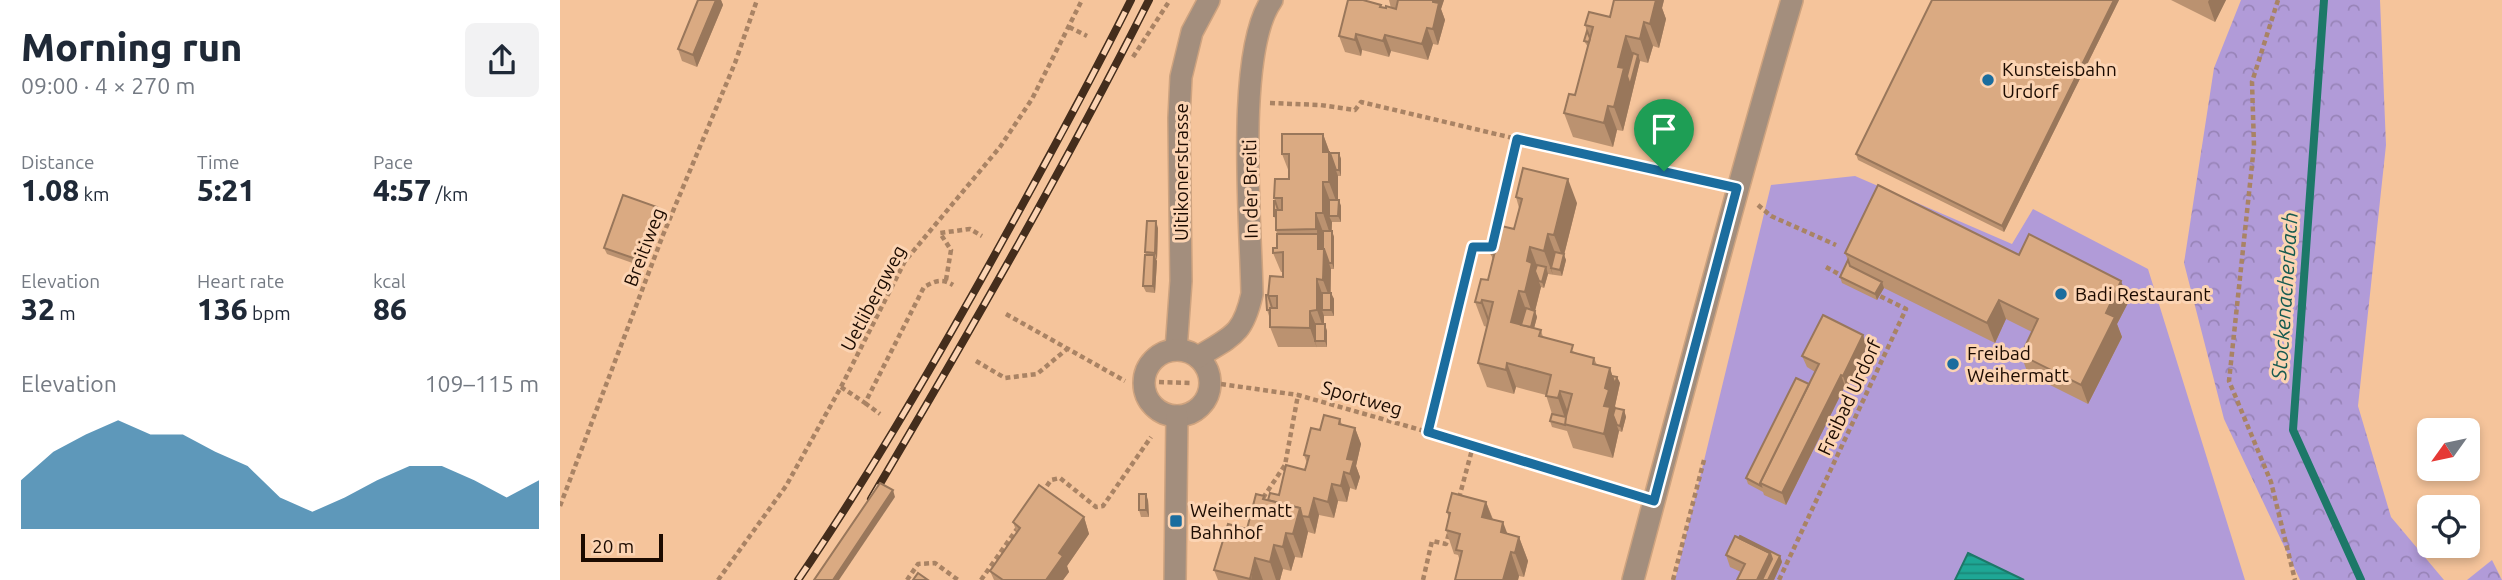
<!DOCTYPE html>
<meta charset="utf-8">
<style>
:root{--surface:#fff;--page:#f2f2f3;--text:#1f2937;--muted:#747a83;--accent:#1b6d9e}
body{margin:0;font-family:Ubuntu,sans-serif;background:var(--page);color:var(--text);height:100vh;display:flex;flex-direction:column;font-size:26px;white-space:nowrap}
*{box-sizing:border-box;margin:0}
p{font-size:23px;color:var(--muted)}
.icon{flex:none;width:38px;height:38px;fill:none;stroke:currentColor;stroke-width:2;stroke-linecap:round;stroke-linejoin:round}
.map{position:relative;flex:1;overflow:hidden}
.side{display:flex;flex-direction:column;background:var(--surface);width:560px}
.side>*{flex:none}
.needle{width:46px;rotate:237deg}
.buttons{position:absolute;left:1857px;top:418px;display:grid;gap:14px}
.buttons a{display:grid;place-items:center;width:63px;height:63px;border-radius:10px;background:var(--surface);box-shadow:0 4px 10px #0003;font-size:35px}
.scale{position:absolute;left:21px;bottom:18px;width:82px;box-sizing:border-box;padding-left:7px;border:4px solid #1c0b00;border-top:0;font-size:19px;line-height:24px;white-space:nowrap;color:#1c0b00;-webkit-text-stroke:5px #fcd4b3;paint-order:stroke}
.pin{position:absolute;display:grid;place-items:center;width:60px;height:60px;color:#fff;margin:-72px -30px;border-radius:50% 50% 50% 0;rotate:-45deg;box-shadow:0 0 7px #0007}
.pin .icon{rotate:45deg}
.round{display:grid;place-items:center;flex:none;width:74px;height:74px;border-radius:10px;background:var(--page)}
.overview{display:flex;align-items:center;justify-content:space-between;height:119px;padding:0 21px}
h1{font-size:38px;font-weight:800;line-height:52px}
.stats{display:grid;grid-template-columns:repeat(3,1fr);gap:10px;height:119px;padding:7px 21px}
.stats div{display:grid;align-content:center}
.stats b{font-size:30px;font-weight:800}
.stats small{font-size:19px;font-weight:400}
.stats p{font-size:19px}
.chart{height:196px;padding:14px 21px}
.chart p{display:flex;justify-content:space-between}
.chart svg{width:100%;height:126px;margin-top:7px;fill:var(--accent);opacity:.7}
main{display:flex;flex:1;min-height:0}
.map>svg:first-child{display:block}
</style>
<main>
<section class="side">
<div class="overview"><div><h1>Morning run</h1><p>09:00 · 4 × 270 m</p></div><a class="round"><svg class="icon" aria-label="share" viewBox="0 0 24 24"><path d="M12 15V3M7 8l5-5 5 5M5 13v7h14v-7"/></svg></a></div>
<div class="stats">
<div><p>Distance</p><b>1.08<small> km</small></b></div>
<div><p>Time</p><b>5:21</b></div>
<div><p>Pace</p><b>4:57<small> /km</small></b></div>
</div>
<div class="stats">
<div><p>Elevation</p><b>32<small> m</small></b></div>
<div><p>Heart rate</p><b>136<small> bpm</small></b></div>
<div><p>kcal</p><b>86</b></div>
</div>
<div class="chart"><p><span>Elevation</span>109–115 m</p>
<svg viewBox="0 0 160 44" preserveAspectRatio="none"><path d="M0 44V27L10 17L20 11L30 6L40 11L50 11L60 17L70 22L80 33L90 38L100 33L110 27L120 22L130 22L140 27L150 33L160 27V44z"/></svg>
</div>
</section>
<div class="map">
<svg width="1942" height="580" viewBox="0 0 1942 580">
<defs>
<pattern id="forest-crowns" width="20" height="18" patternUnits="userSpaceOnUse" patternTransform="scale(1.75)"><rect width="20" height="18" fill="#b19bd8"/><path d="M2 6a3 3 0 1 1 6 0M12 15a3 3 0 1 1 6 0" fill="none" stroke="#9884b8"/></pattern>
<pattern id="water-rules" width="6" height="5" patternUnits="userSpaceOnUse" patternTransform="scale(1.75)"><rect width="6" height="5" fill="#1ea795"/><path d="M0 2.5h6" fill="none" stroke="#1a8677"/></pattern>
</defs>
<rect width="100%" height="100%" fill="#f5c49b"/>
<!-- green -->
<path fill="#b19bd8" d="M1295,176L1452,244L1473,209L1588,269L1685,580H1115L1211,185Z"/>
<!-- forest -->
<g fill="url(#forest-crowns)">
<path d="M1681,0H1820L1826,145L1798,406L1831,517L1884,580H1740L1664,419L1624,263L1654,68Z"/>
<path d="M1932,560L1942,580H1907Z"/>
</g>
<!-- water -->
<path fill="url(#water-rules)" stroke="#1d7868" stroke-width="2" d="M1408,553L1464,580H1395Z"/>
<g fill="none" stroke-linecap="round" stroke-linejoin="round">
<!-- stream -->
<path stroke="#1d7868" stroke-width="8" d="M1764,0L1733,430L1801,580"/>
<!-- minor casing -->
<g stroke="#cea37f" stroke-width="24">
<g id="minor">
<path d="M616,350L621,281L619,118L621,77L632,32L649,0"/>
<circle cx="617" cy="383" r="33"/>
<path d="M638,357C672,336 683,335 692,294C691,227 675,51 712,0"/>
<path d="M615,580L617,416"/>
<path d="M1073,580C1125,386 1175,192 1232,0"/>
</g>
</g>
<!-- path -->
<g stroke="#a98364" stroke-width="4.5" stroke-dasharray="5 3.5" stroke-linecap="butt">
<path d="M1718,0L1692,82L1694,146L1669,381L1711,482L1735,580"/>
<path d="M509,27L527,36"/>
<path d="M573,57L610,0"/>
<path d="M710,103L760,105L795,110L801,102L957,139L936,229"/>
<path d="M957,139L1158,183"/>
<path d="M1198,205L1211,216L1276,245"/>
<path d="M1266,267L1284,277"/>
<path d="M386,280L391,250L380,233L410,229L422,236"/>
<path d="M446,314L565,381"/>
<path d="M416,361L445,378L477,374L507,349"/>
<path d="M599,382L632,383"/>
<path d="M661,384L738,395L868,432L1072,494"/>
<path d="M281,387L305,403L364,287C375,281 382,278 393,285"/>
<path d="M305,403L320,414"/>
<path d="M868,432L913,247H932L933,244"/>
<path d="M482,493L491,480L500,478L536,507L543,506L591,437"/>
<path d="M703,498L725,465L738,395"/>
<path d="M899,498L913,446"/>
<path d="M0,506L103,235L175,63L197,0"/>
<path d="M637,526L669,534"/>
<path d="M158,580L226,486L281,387L345,261L440,147L472,99L522,0"/>
<path d="M347,580L358,564L375,563L398,580"/>
<path d="M421,580L459,526"/>
<path d="M863,580L872,541L886,544L889,533"/>
<path d="M1113,580L1144,460"/>
<path d="M1219,580L1346,309L1316,294"/>
</g>
<!-- minor -->
<use href="#minor" stroke="#a38e7d" stroke-width="21"/>
<!-- rail casing -->
<g stroke="#442d1c" stroke-width="8">
<g id="rail">
<path d="M311,499C408,335 503,170 589,0"/>
<path d="M238,580C307,479 368,374 428,267C477,179 526,90 571,0"/>
</g>
</g>
<!-- rail -->
<use href="#rail" stroke="#fcd4b3" stroke-width="5" stroke-dasharray="16" stroke-linecap="butt"/>
</g>
<!-- wall -->
<g fill="#bb9270">
<path d="M138,0H161L163,5L137,67L122,61L118,49Z"/>
<path d="M829,0H884L881,9L885,20L878,45L873,44L868,60L831,51L829,57L802,50L801,56L785,52L779,36L822,7L831,8Z"/>
<path d="M1104,0L1102,8L1106,19L1099,48L1093,46L1088,63L1080,61L1063,131L1057,130L1053,147L1013,137L1004,113L1015,95L1028,47L1024,41L1027,31L1025,25Z"/>
<path d="M1372,0H1559L1444,232L1298,160L1296,154Z"/>
<path d="M1611,0H1666L1655,22Z"/>
<path d="M763,134L770,153H779L781,159V176H778V200L781,206V222H772V231L774,237V269H771V293L774,299V316H764V324L767,331V347H718L710,327V316H709L707,310L708,295L723,277V272H721L713,253L717,248V234L716,230V221L714,216L715,201L714,198L729,179V172L722,154Z"/>
<path d="M956,197L1017,203L1004,255L1006,260L1002,276L988,274L984,288L981,287L975,311L977,317L974,328L981,330L983,337L1021,355L1034,358L1037,365L1050,368L1052,376L1057,377L1060,383L1055,406L1056,408L1064,410L1066,417L1062,432L1059,431L1053,458L1013,448L1007,431L992,427L990,421L992,414L986,395L956,387L954,394L927,387L918,363L927,327L924,326L915,302L928,280L933,259L930,253L932,243L930,236L954,229L959,208Z"/>
<path d="M99,213L81,266L47,254L44,248Z"/>
<path d="M598,228L597,259H596L597,261L595,293L586,292L583,286L586,255L585,252Z"/>
<path d="M1285,253L1459,255L1569,301L1557,324L1562,337L1528,404L1468,374L1461,355L1472,332L1446,319L1435,343L1324,288L1317,300L1282,283L1280,277L1288,260Z"/>
<path d="M1303,335L1307,347L1287,388L1285,386L1226,505L1204,495L1203,492L1188,484L1186,478L1249,384L1255,372L1247,367L1242,356Z"/>
<path d="M780,419L782,425L795,428L801,444L796,466L800,477L796,490L790,488L787,502L778,501L774,518L759,515L755,534L748,532L742,558L735,557L731,571L723,569L720,580H658L654,570L687,529L706,500H708L719,495L745,470L747,463L744,455L760,430Z"/>
<path d="M588,500L589,517H581L579,510Z"/>
<path d="M926,502L933,519L948,534L959,537L968,561L964,577L959,576L958,580H895L900,561L898,555L894,554L886,530L889,518L887,512Z"/>
<path d="M524,517L529,534L507,566L509,572L503,580H434L430,571L457,533L453,522Z"/>
<path d="M1166,555L1220,556L1222,562L1214,580H1177L1181,572L1170,567Z"/>
</g>
<!-- shaded-wall -->
<g fill="#99775b">
<path d="M156,0H161L163,5L137,67L133,55Z"/>
<path d="M873,0H884L881,9L885,20L878,45L873,29Z"/>
<path d="M1094,0H1104L1102,8L1106,19L1099,48L1090,24Z"/>
<path d="M1554,0H1559L1444,232L1442,226Z"/>
<path d="M1649,0H1666L1655,22L1648,2Z"/>
<path d="M1084,22L1093,46L1088,63L1080,39Z"/>
<path d="M867,28L873,44L868,60L862,44Z"/>
<path d="M796,34L802,50L801,56L795,40Z"/>
<path d="M825,35L831,51L829,57L823,41Z"/>
<path d="M1066,36L1075,60L1078,55L1080,61L1063,131L1054,107L1058,67Z"/>
<path d="M1048,106L1057,130L1053,147L1044,123Z"/>
<path d="M763,134L778,176V206L769,182L763,152Z"/>
<path d="M779,153L781,159V176L779,170Z"/>
<path d="M1008,179L1017,203L1004,255L1006,260L1002,276L1000,270L1003,258L994,235Z"/>
<path d="M763,182L772,206L769,216L772,222L771,237L763,213Z"/>
<path d="M779,200L781,206V222L778,216Z"/>
<path d="M97,207L99,213L81,266L79,260Z"/>
<path d="M756,213L765,237V252L771,269L770,299L763,280L758,249Z"/>
<path d="M596,221L598,228L597,259L595,253Z"/>
<path d="M772,231L774,237V269L772,263Z"/>
<path d="M988,234L997,258L991,268L993,275L984,251Z"/>
<path d="M970,247L979,271L977,277L981,287L975,311L977,317L970,344L968,337L973,316L965,292L967,261Z"/>
<path d="M594,255L597,261L595,293L593,286Z"/>
<path d="M986,267L988,274L984,288L982,282Z"/>
<path d="M757,279L764,299L762,310L764,316V330L757,310Z"/>
<path d="M1561,281L1569,301L1557,324L1562,337L1528,404L1521,385L1546,313Z"/>
<path d="M1322,282L1324,288L1317,300L1315,294Z"/>
<path d="M959,291L968,315L961,341L951,322Z"/>
<path d="M771,293L774,299V316L771,310Z"/>
<path d="M922,300L931,324L930,327L921,303Z"/>
<path d="M1439,300L1446,319L1435,343L1427,323Z"/>
<path d="M750,311L758,330L755,341L757,348L750,328Z"/>
<path d="M765,324L767,331V347L765,341Z"/>
<path d="M1303,335L1307,347L1287,388L1283,376Z"/>
<path d="M947,363L956,387L954,394L946,370Z"/>
<path d="M1050,368L1055,384L1057,377L1060,383L1055,406L1058,414L1055,421L1059,431L1053,458L1044,434L1045,388Z"/>
<path d="M1281,375L1285,386L1226,505L1222,493Z"/>
<path d="M1000,391L1009,415L1006,421L998,398Z"/>
<path d="M1064,410L1066,417L1062,432L1060,426Z"/>
<path d="M795,428L801,444L796,466L800,477L796,490L790,474L787,459Z"/>
<path d="M784,472L790,488L787,502L781,486Z"/>
<path d="M772,484L778,501L774,518L768,502Z"/>
<path d="M333,490L335,497L279,580H273Z"/>
<path d="M586,494L588,500L589,517L586,510Z"/>
<path d="M754,498L759,515L755,534L749,517Z"/>
<path d="M926,502L935,526L922,517Z"/>
<path d="M740,508L748,532L742,558L733,534Z"/>
<path d="M524,517L529,534L507,566L509,572L503,580H486L499,553Z"/>
<path d="M943,522L952,546L951,552L959,576L958,580H943L941,532Z"/>
<path d="M726,533L735,557L731,571L723,547Z"/>
<path d="M959,537L968,561L964,577L955,553Z"/>
<path d="M714,545L723,569L720,580H716L710,562Z"/>
<path d="M1210,553L1214,565L1207,580H1197Z"/>
<path d="M1220,556L1222,562L1214,580H1208Z"/>
<path d="M695,558L703,580H691Z"/>
</g>
<!-- building -->
<g fill="#daaa82" stroke="#99775b" stroke-width="2">
<path d="M138,0H156L133,55L118,49Z"/>
<path d="M788,0H803L821,5L820,7L826,8V6L836,9L838,0H873V2L879,3L873,29L867,28L862,44L825,35L823,41L796,34L795,40L779,36Z"/>
<path d="M1054,0H1096L1090,24L1084,22L1080,39L1066,36L1058,67L1064,68L1054,107L1048,106L1044,123L1004,113L1009,94L1015,95L1033,27L1025,25L1029,12L1050,17Z"/>
<path d="M1372,0H1554L1442,226L1296,154Z"/>
<path d="M1027,31L1030,38L1029,42L1024,41Z"/>
<path d="M1073,53L1078,55L1070,85L1067,76Z"/>
<path d="M722,134H763V152H769V182H763V213H756V229L716,230V210H722V198H714L715,179H729V154H722Z"/>
<path d="M770,153H779V170H776Z"/>
<path d="M963,168L1008,179L994,235L988,234L984,251L970,247L967,261L972,263L965,292L959,291L951,322L981,330L979,336L1013,345L1011,352L1034,358L1033,364L1050,368L1045,388L1049,390L1044,406L1050,407L1044,434L1004,424L1012,394L1000,391L998,398L986,396L991,375L947,363L946,370L918,363L933,302L922,300L921,303L915,302L921,279L928,280L938,239L930,236L933,224L954,229L962,199L956,197Z"/>
<path d="M1318,185L1459,255L1469,234L1561,281L1546,313L1555,317L1521,385L1461,355L1478,319L1439,300L1427,323L1285,253Z"/>
<path d="M63,195L97,207L79,260L44,248Z"/>
<path d="M769,200H779L778,216H769Z"/>
<path d="M714,201H715L718,210H716V216H714Z"/>
<path d="M587,221H596L595,253L585,252Z"/>
<path d="M763,231H772V263H769L764,249H763Z"/>
<path d="M717,234H758V249H764L763,280L757,279V310L750,311V328L710,327V308H717V296H708L710,276L723,277V252L713,253V248H717Z"/>
<path d="M932,243L935,250L934,254L930,253Z"/>
<path d="M995,252L1004,254L1000,270L991,268Z"/>
<path d="M585,255H594L593,286H583Z"/>
<path d="M1288,260L1290,266L1322,282L1315,294L1280,277Z"/>
<path d="M977,265L986,267L982,282L979,281L975,271Z"/>
<rect x="762" y="293" width="9" height="17"/>
<path d="M706,295H708L712,308H710V310H707Z"/>
<path d="M966,308L975,311L971,327L961,325Z"/>
<path d="M1263,315L1303,335L1283,376L1281,375L1222,493L1200,483L1259,364L1242,356Z"/>
<rect x="755" y="324" width="10" height="17"/>
<path d="M1052,376L1057,377L1055,384Z"/>
<path d="M1236,378L1249,384L1200,483L1201,486L1186,478Z"/>
<path d="M1055,408L1064,410L1060,426L1057,425L1053,415Z"/>
<path d="M992,414L1006,417L1005,425L990,421Z"/>
<path d="M764,415L780,419L779,424L795,428L787,459L794,460L790,474L784,472L781,486L772,484L768,502L754,498L749,517L742,516L740,508L708,500L710,493L719,495L726,465L745,470L749,456L744,455L751,428L760,430Z"/>
<path d="M320,483L333,490L273,580H254Z"/>
<path d="M479,485L524,517L499,553L503,556L486,580H443L430,571L460,528L453,522Z"/>
<path d="M892,493L926,502L922,517L943,522L941,532L959,537L955,553L951,552L943,580H895L902,551L896,550L900,534L886,530L890,513L887,512Z"/>
<rect x="579" y="494" width="7" height="16"/>
<path d="M696,494L704,496L703,499L740,508L733,534L726,533L723,547L714,545L710,562L695,558L690,579L654,570L668,524L687,529Z"/>
<path d="M1175,536L1210,553L1197,580H1177L1185,564L1166,555Z"/>
<path d="M1180,536L1220,556L1208,580H1202L1212,559L1210,553L1179,538Z"/>
<path d="M358,573L368,580H353Z"/>
</g>
<g fill="none" stroke-linecap="round" stroke-linejoin="round">
<!-- route casing -->
<g stroke="#fff" stroke-width="14">
<path id="route" d="M957,139L1177,188L1094,501L868,432L913,247H932Z"/>
</g>
<!-- route -->
<use href="#route" stroke="#1b6d9e" stroke-width="9"/>
</g>
<!-- markers -->
<g fill="#1b6d9e" stroke="#fcd4b3" stroke-width="2.5">
<circle cx="1428" cy="80" r="7"/>
<circle cx="1501" cy="294" r="7"/>
<circle cx="1393" cy="364" r="7"/>
<rect x="609" y="514" width="14" height="14" rx="3.5"/>
</g>
<g text-anchor="middle" stroke-width="6" stroke-linejoin="round" paint-order="stroke">
<!-- poi labels -->
<g font-size="19" fill="#1c0b00" stroke="#fcd4b3" text-anchor="start">
<text x="1442" y="76">Kunsteisbahn<tspan x="1442" dy="22">Urdorf</tspan></text>
<text x="1515" y="301">Badi Restaurant</text>
<text x="1407" y="360">Freibad<tspan x="1407" dy="22">Weihermatt</tspan></text>
<text x="630" y="517">Weihermatt<tspan x="630" dy="22">Bahnhof</tspan></text>
</g>
<!-- street labels -->
<g font-size="19" fill="#1c0b00" stroke="#fcd4b3">
<text transform="translate(621 172) rotate(-90)" y="7">Uitikonerstrasse</text>
<text transform="translate(690 189) rotate(-91)" y="7">In der Breiti</text>
<text transform="translate(84 247) rotate(-69)" y="7">Breitiweg</text>
<text transform="translate(313 298) rotate(-62)" y="7">Uetlibergweg</text>
<text transform="translate(1289 397) rotate(-65)" y="7">Freibad Urdorf</text>
<text transform="translate(802 398) rotate(16)" y="7">Sportweg</text>
</g>
<!-- water labels -->
<g font-size="21" font-style="italic" fill="#175b51" stroke="#fcd4b3">
<text transform="translate(1725 296) rotate(-86)" y="7">Stockenacherbach</text>
</g>
</g>
</svg>
<div class="buttons">
<a><svg class="needle" viewBox="-14 -14 28 28"><path d="M0-13l5 13h-10z" fill="#e53935"/><path d="M0 13l5-13h-10z" fill="#747a83"/></svg></a>
<a><svg class="icon" aria-label="locate" viewBox="0 0 24 24"><circle cx="12" cy="12" r="6"/><path d="M12 2v4M12 18v4M2 12h4M18 12h4"/></svg></a>
</div>
<div class="scale">20 m</div>
<div class="pin" style="left:1104px;top:171px;background:#1e9e55"><svg class="icon" aria-label="arrive" viewBox="0 0 24 24"><path d="M6 21V4h12l-3 4 3 4H6"/></svg></div>
</div>
</main>
